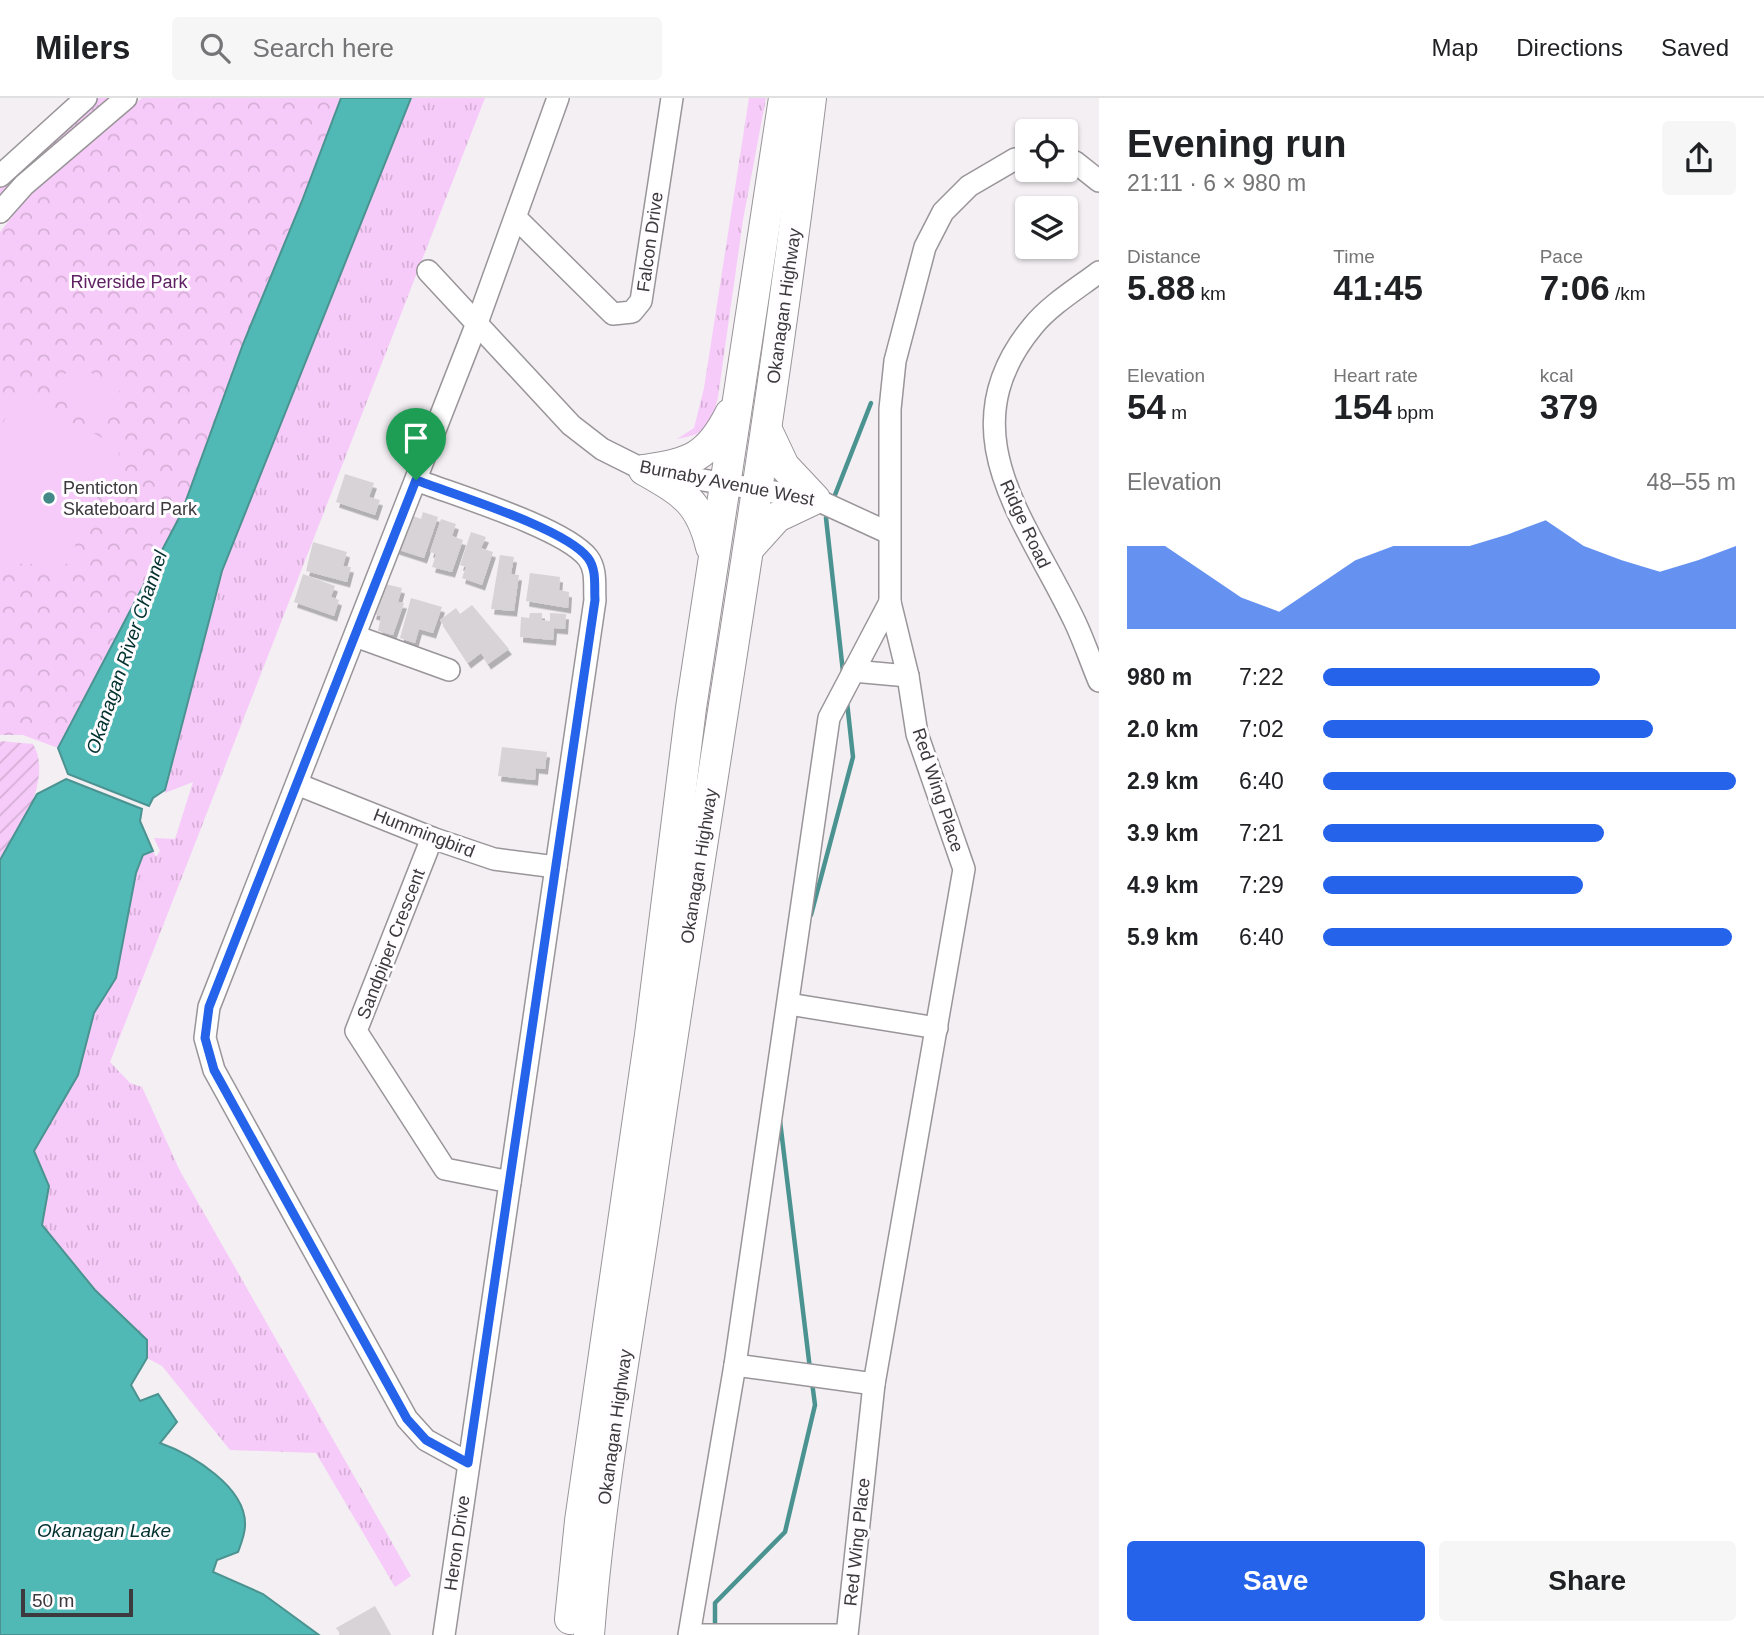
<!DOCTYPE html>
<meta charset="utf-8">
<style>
:root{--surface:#fff;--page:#f6f6f6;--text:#202124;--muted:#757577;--line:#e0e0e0;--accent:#2563eb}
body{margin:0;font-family:Helvetica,sans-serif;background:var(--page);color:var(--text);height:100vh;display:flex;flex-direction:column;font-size:26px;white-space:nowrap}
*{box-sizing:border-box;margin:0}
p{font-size:23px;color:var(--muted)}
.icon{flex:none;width:38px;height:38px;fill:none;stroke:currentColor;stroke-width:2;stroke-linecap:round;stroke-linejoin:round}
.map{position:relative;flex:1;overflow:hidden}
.sheet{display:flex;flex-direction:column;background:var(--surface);width:665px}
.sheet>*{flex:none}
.controls{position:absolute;left:1015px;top:21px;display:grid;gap:14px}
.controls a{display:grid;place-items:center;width:63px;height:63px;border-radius:7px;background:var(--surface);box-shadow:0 2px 5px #0004;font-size:35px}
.scale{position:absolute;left:21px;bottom:18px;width:112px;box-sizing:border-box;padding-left:7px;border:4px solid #3c3a3c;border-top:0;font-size:19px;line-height:24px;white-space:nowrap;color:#3c3a3c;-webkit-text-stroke:5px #fffdff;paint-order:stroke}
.pin{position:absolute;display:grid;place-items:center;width:60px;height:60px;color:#fff;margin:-72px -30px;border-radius:50% 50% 50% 0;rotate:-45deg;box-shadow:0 0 7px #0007}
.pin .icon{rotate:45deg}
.round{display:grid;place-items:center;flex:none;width:74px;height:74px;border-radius:7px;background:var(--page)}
.overview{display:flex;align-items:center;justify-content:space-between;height:119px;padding:0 28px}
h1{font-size:38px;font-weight:700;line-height:52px}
.figures{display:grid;grid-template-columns:repeat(3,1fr);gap:10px;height:119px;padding:7px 28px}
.figures div{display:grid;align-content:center}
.figures b{font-size:35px;font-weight:700}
.figures small{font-size:19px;font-weight:400}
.figures p{font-size:19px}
.chart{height:196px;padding:14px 28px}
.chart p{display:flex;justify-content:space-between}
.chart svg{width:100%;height:126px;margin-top:7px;fill:var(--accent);opacity:.7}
.button{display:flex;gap:14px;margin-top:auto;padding:14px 28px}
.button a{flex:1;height:80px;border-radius:7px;background:var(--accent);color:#fff;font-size:28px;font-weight:700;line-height:80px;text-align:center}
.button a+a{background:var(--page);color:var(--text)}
ul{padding:0 28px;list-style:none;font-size:23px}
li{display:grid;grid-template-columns:112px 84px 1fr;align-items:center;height:52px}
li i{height:18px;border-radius:9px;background:var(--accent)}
header{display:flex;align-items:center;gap:42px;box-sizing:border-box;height:98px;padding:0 35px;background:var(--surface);border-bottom:2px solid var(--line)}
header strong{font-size:33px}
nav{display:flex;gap:38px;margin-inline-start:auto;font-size:24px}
.search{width:490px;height:63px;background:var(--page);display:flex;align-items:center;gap:18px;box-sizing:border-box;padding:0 24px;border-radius:7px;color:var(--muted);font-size:26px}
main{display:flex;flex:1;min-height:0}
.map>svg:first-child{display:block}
</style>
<header>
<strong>Milers</strong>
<div class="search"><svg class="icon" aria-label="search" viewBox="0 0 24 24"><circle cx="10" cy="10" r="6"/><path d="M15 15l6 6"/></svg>Search here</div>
<nav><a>Map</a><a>Directions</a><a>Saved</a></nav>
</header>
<main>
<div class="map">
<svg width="1099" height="1537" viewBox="0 0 1099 1537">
<defs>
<pattern id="grass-tufts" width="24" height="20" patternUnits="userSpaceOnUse" patternTransform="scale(1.75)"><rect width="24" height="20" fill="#f7cbf9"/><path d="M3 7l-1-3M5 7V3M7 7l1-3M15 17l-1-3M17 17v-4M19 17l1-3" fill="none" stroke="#d5afd6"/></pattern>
<pattern id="park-crowns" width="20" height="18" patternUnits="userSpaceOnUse" patternTransform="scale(1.75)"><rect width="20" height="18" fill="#f7cbf9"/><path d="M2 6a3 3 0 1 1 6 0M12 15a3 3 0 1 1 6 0" fill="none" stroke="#d5afd6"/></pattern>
<pattern id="garden-furrows" width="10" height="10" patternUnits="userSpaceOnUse" patternTransform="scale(1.75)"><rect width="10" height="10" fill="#f7cbf9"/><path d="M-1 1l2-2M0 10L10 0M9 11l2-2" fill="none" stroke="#d5afd6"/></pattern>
<filter id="shadow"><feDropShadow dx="3" dy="5.5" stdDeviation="0" flood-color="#0004"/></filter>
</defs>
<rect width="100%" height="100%" fill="#f3eff3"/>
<!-- grass -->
<g fill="url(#grass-tufts)">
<path d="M95,0H117L0,108V85Z"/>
<path d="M411,0H485L110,964L130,985L142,989L180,1073L411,1478L395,1489L316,1355L230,1352L162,1268L147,1260V1241L95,1192L42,1127L49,1088L34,1053L78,977L94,915L116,880L136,775L143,757L153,753L156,759L160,753L154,740L175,741L193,684L165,695L222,473Z"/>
<path d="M749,0H766L743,122L718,299C711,328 707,336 677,341L694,330L704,290Z"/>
</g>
<!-- park -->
<path fill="url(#park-crowns)" d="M142,0H341L302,103L243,246L181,416L58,650L23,637H0V134L27,100Z"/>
<!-- garden -->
<path fill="url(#garden-furrows)" d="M0,643L33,646C53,679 20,735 0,762Z"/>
<!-- pitch -->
<g fill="#f7cbf9">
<path d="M71,265L121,290L105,320L55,295Z"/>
<path d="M19,297L118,348L119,356L75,444L76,456L60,472C43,461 19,471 0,461V330Z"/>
</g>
<!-- water -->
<g fill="#51b9b5" stroke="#4b9391" stroke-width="2">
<path d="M341,0H411L222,473L165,692L153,700L149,708L68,676L58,650L181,416L243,246L302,103Z"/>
<path d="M66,681L142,711L140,723L153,753L143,757L136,775L116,880L94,915L78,977L34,1053L49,1088L42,1127L95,1192L147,1242V1260L131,1287L140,1303L158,1296L177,1324L160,1345C191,1356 247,1389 245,1428C245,1436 241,1446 238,1454L217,1462L213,1474L263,1496L319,1537H0V762L37,696Z"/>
</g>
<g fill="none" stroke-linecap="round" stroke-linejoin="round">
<!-- stream -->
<g stroke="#4b9391" stroke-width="4.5">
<path d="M833,402L871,305"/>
<path d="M829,413L826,420L843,574"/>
<path d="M811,817L853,659L847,604"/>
<path d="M780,1023L810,1271"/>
<path d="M715,1530V1505L785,1434L815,1307L812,1284"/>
</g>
</g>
<!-- building -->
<g fill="#d7d3d7" filter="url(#shadow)">
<path d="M345,376L374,385L369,399L380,402L375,417L336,404Z"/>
<path d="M423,414L438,419L424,460L396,451L408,416L421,421Z"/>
<path d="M441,421L456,426L452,438L463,442L452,474L432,469L436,456L430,454Z"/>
<path d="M471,434L486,439L481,450L493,454L482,487L462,480L466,469L460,467Z"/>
<path d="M313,444L347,454L343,468L351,469L347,484L306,473Z"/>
<path d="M500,457L514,459L511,476L519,477L514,513L491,511Z"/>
<path d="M530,475L560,479L559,492L569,494L568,510L526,503Z"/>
<path d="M303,476L335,488L331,499L339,502L334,518L294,504Z"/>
<path d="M381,485L402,490L398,504L404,505L393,537L378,533L381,518L373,516Z"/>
<path d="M411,500L442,509L433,535L419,531L415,545L400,540Z"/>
<path d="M472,507L509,551L488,566L481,555L468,565L440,522L456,510L460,516Z"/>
<path d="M530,515H542V522L550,523V515L566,516L565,531L554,530L553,542L520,539L521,519L529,520Z"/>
<path d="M502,649L547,654L545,671L536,670L535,682L498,678Z"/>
<path d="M375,1508L391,1537H341L336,1530Z"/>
</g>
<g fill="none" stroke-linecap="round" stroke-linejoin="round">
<!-- minor casing -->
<g stroke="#999599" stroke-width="24">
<g id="minor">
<path d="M1066,62L1075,64L1099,83"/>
<path d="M0,78L86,0"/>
<path d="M0,114L24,87L126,0"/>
<path d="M516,120L613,216L632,214L641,203L672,0"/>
<path d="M428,173L571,327L602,351L644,372L815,401L889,435"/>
<path d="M1099,174C1078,190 1050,207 1033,228C945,334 1028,424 1075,524C1084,543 1091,564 1099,583"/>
<path d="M416,382C455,397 565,430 588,460C597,472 594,488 595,502L444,1537"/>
<path d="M355,538L449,572"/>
<path d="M853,573L908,578"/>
<path d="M297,686L432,740L494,761L556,769"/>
<path d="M432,740L356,933L445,1071L510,1084"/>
<path d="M789,906L937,930"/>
<path d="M735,1267L874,1286"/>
<path d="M468,1365L426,1342L407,1321L214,972L205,940L209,909L477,225L558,0"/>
<path d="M689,1537L735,1267L829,620L890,504"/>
<path d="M697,1537H847L874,1286L964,771L917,636L908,578L890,504V311L895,263L925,149L943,114L969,88L1015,61L1027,59"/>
</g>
</g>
<!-- highway casing -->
<g stroke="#999599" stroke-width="32">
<g id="highway">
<path d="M644,372C690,365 708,360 730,316"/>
<path d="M644,372C682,394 700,403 711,449"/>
<path d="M750,449L777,419L815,401L784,368L767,332"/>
<path d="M570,1521L580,1423L650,937L691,610L784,0"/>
<path d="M589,1537C600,1392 627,1248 648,1104C701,736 766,369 811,0"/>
</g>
</g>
<!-- minor -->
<use href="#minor" stroke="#fff" stroke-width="21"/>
<!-- highway -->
<use href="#highway" stroke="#fff" stroke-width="30"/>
</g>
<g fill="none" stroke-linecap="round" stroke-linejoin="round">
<!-- route casing -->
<g stroke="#fff" stroke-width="14">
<path id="route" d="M416,382C455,397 565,430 588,460C597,472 594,488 595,502L468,1365L426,1342L407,1321L214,972L205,940L209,909Z"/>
</g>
<!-- route -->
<use href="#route" stroke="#2563eb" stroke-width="9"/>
</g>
<!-- markers -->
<circle fill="#428987" stroke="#fffdff" stroke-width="2.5" cx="49" cy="400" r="7"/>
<g text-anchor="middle" stroke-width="6" stroke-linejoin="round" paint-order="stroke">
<!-- street labels -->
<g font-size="18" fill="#3c3a3c" stroke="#fffdff">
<text transform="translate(650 144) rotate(-82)" y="6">Falcon Drive</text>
<text transform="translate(784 208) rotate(-82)" y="6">Okanagan Highway</text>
<text transform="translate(727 385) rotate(11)" y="6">Burnaby Avenue West</text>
<text transform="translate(1025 426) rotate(65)" y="6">Ridge Road</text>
<text transform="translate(938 692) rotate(72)" y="6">Red Wing Place</text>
<text transform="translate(424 735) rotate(21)" y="6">Hummingbird</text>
<text transform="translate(699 768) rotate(-81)" y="6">Okanagan Highway</text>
<text transform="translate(391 846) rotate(-69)" y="6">Sandpiper Crescent</text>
<text transform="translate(615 1329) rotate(-82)" y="6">Okanagan Highway</text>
<text transform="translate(857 1444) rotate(-84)" y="6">Red Wing Place</text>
<text transform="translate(457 1445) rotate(-82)" y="6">Heron Drive</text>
</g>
<!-- park labels -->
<g font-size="18" fill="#5e2062" stroke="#fffdff">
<text x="129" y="190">Riverside Park</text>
</g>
<!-- poi labels -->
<g font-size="18" fill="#3c3a3c" stroke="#fffdff" text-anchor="start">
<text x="63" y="396">Penticton<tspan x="63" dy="21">Skateboard Park</tspan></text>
</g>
<!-- water labels -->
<g font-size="19" font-style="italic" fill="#00312f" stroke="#fffdff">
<text transform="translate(126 554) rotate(-71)" y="7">Okanagan River Channel</text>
<text x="104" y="1439">Okanagan Lake</text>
</g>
</g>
</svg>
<div class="controls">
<a><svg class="icon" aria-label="locate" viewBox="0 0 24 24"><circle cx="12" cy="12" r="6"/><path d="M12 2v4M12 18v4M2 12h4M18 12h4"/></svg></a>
<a><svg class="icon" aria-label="layers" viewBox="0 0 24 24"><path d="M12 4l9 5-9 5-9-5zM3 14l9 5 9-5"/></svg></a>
</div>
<div class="scale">50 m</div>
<div class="pin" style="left:416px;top:382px;background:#1e9e55"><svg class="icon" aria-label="arrive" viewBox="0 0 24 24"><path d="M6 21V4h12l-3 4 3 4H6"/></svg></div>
</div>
<section class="sheet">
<div class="overview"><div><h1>Evening run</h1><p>21:11 · 6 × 980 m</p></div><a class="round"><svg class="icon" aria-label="share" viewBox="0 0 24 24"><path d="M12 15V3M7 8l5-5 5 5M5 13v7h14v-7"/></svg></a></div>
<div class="figures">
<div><p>Distance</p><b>5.88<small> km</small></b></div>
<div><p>Time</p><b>41:45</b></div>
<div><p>Pace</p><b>7:06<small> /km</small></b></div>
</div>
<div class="figures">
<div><p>Elevation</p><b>54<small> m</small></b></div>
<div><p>Heart rate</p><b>154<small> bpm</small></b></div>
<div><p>kcal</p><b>379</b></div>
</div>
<div class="chart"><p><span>Elevation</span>48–55 m</p>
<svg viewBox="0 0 160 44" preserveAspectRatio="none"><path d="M0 44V15L10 15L20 24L30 33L40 38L50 29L60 20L70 15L80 15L90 15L100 11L110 6L120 15L130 20L140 24L150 20L160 15V44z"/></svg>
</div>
<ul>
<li><b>980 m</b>7:22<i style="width:67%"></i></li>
<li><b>2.0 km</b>7:02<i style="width:80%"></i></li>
<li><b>2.9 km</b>6:40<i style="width:100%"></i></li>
<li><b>3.9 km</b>7:21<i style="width:68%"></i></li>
<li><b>4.9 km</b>7:29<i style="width:63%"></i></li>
<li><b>5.9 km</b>6:40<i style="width:99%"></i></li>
</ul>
<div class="button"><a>Save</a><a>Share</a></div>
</section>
</main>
